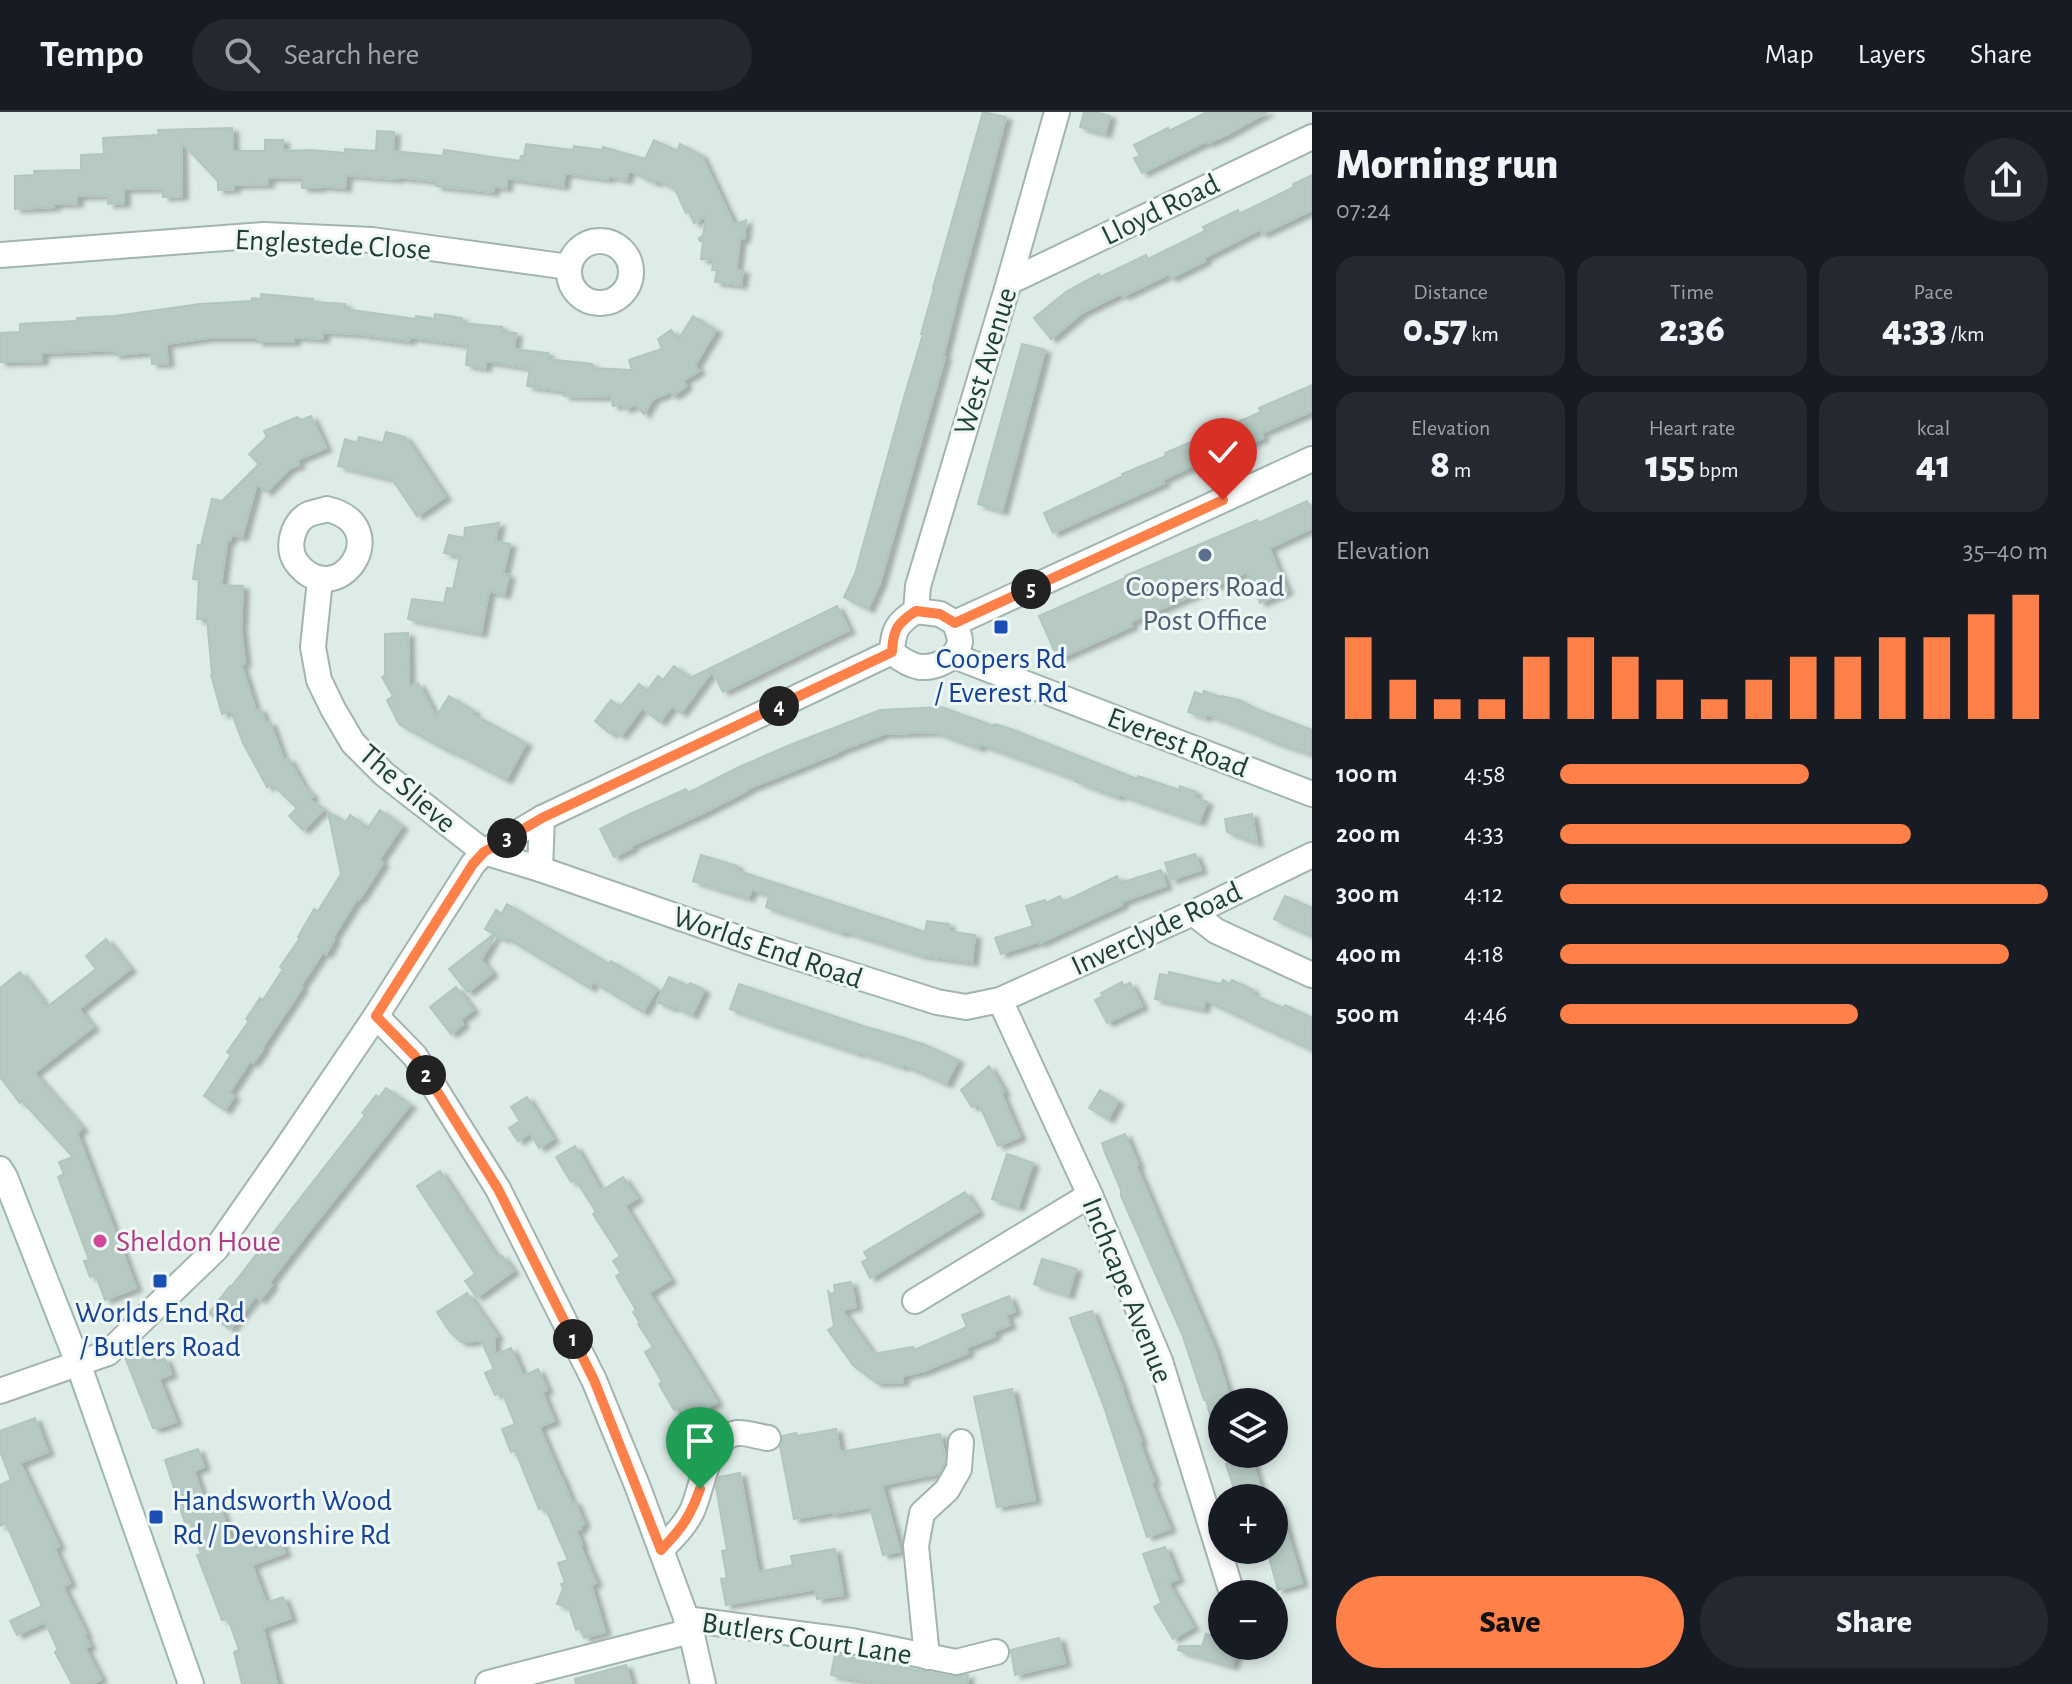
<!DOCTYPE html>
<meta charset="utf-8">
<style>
:root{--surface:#171b24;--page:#242831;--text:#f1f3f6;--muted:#9ea1a6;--line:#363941;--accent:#ff8049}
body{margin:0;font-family:"Alegreya Sans",sans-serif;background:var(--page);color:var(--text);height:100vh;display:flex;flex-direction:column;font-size:30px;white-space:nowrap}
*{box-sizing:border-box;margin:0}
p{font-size:26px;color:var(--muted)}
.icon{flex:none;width:44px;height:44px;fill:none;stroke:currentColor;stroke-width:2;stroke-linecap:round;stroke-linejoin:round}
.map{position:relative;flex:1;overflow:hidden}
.side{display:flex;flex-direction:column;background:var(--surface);width:760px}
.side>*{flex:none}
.buttons{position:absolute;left:1208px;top:1276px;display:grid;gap:16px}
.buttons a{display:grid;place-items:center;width:80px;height:80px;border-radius:50%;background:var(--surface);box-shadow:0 4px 12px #0003;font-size:40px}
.pin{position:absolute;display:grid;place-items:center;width:68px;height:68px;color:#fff;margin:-82px -34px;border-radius:50% 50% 50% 0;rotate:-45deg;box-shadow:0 0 8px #0007}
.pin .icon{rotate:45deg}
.km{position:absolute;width:40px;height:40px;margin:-20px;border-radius:50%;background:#222;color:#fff;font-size:22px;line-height:40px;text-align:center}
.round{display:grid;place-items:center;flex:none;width:84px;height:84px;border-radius:42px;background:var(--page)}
.summary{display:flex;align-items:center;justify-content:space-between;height:136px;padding:0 24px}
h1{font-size:44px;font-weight:800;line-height:60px}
.metrics{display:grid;grid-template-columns:repeat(3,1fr);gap:12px;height:136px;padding:8px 24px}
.metrics div{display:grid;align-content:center;border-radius:20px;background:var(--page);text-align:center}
.metrics b{font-size:40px;font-weight:800}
.metrics small{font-size:22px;font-weight:400}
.metrics p{font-size:22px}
.chart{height:224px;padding:16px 24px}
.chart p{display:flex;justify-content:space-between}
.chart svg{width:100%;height:144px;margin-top:8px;stroke:var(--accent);stroke-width:6}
.action{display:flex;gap:16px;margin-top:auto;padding:16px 24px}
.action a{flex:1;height:92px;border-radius:48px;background:var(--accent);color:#111;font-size:32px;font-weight:800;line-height:92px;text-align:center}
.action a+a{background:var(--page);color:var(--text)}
ul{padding:0 24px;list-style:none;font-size:26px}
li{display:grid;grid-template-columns:128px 96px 1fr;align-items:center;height:60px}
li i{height:20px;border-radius:10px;background:var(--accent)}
header{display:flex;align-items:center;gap:48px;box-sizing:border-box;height:112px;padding:0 40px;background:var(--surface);border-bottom:2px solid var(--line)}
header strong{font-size:38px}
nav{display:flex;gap:44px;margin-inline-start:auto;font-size:28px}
.search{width:560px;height:72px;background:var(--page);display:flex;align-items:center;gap:20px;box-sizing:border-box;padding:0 28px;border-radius:44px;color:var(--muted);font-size:30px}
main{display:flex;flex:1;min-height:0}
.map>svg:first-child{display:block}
</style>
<header>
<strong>Tempo</strong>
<div class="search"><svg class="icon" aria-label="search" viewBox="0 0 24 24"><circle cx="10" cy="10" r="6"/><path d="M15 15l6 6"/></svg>Search here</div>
<nav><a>Map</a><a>Layers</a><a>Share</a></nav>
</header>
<main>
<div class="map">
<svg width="1312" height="1572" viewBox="0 0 1312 1572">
<defs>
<filter id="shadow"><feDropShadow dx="6" dy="3.5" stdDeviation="2" flood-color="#0004"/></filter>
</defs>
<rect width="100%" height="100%" fill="#deece7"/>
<!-- building -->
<g fill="#b6cac3" stroke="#b0c6be" stroke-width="2" filter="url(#shadow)">
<path d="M983,0L1006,5L956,192L943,245H945L880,471L868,497L844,485L855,462L905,282L923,222H921L934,176H933Z"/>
<path d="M1084,0H1095L1110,4L1105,22L1080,15Z"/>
<path d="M1207,0H1267L1226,23L1208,31L1207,29L1142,61L1134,46L1140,44L1134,33L1168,16L1169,19Z"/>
<path d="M232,16L233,39H265V28H283V39L311,38L345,41V37L376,39L377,19L394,20L393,39L443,44L444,38L520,49L521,44H524L526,32L573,38L574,34L602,38L603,35L645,47L654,28L677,39L680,32L701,43L734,113L746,108L744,127H740L736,158H743L741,173L715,170L717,158H712L714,148L701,147L703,129H700L699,126L703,124L706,104L694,111L689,100L686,101L675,77L657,68L655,71L629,58L626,68L608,64V67L565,61L563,74L507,66L506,76L494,74L493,80L436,74V69L397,65V67L346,63L345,76L320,74V76H302V65L268,66V72L234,73V77L218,78V69L181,30L182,84L163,85V76L124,77V91L108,92V83L77,84V91L53,92L54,95L15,97V64L35,63L34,59L81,58V43L104,42L103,26L159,23L158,18Z"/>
<path d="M1312,63V98L1262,122L1260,117L1204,146L1205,149L1171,166L1169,162L1123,184L1122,181L1083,200L1051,227L1034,206L1067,179L1099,162L1100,165L1146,143L1148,147L1205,119L1203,115L1238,98L1239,102L1294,75L1293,72Z"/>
<path d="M261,182L313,187V190L345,192V197L415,207L416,204L434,207L435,202L462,206L461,211L502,215V220L516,221L514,237L548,241L547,247L592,252V256L632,258L629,248L662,237L658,227L671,218L678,228L693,204L716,218L695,253L699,259L683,269L686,274L673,284L670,280L653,287L644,302L636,293L624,297L623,292L613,294L611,285L564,284V279L527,274L530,256L486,249L485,256L466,253L468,233L410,225L409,229L359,222L323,220V227L294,225V230H257V226H208L166,232L168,251L152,252L151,240L114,243V238L42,241V249L0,250V221L20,220V212L77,209V206L115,204L200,192L252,189V186L261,187Z"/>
<path d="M1022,232L1045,238L1002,399L978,392Z"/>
<path d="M1312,273V299L1261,321L1263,326L1222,344L1221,342L1194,353L1162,368L1164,371L1053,421L1044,401L1123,364L1122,362L1166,344L1165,341L1261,300L1259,296Z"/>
<path d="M311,304L326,336L297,348L299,353L290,356L266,380L257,371L242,425L231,423L230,429H227L221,473L243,474L241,516L245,551L241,552L256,599L260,597L266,612L270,610L284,649L288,646L304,675L313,684L309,688L324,697L303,718L289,704L297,696L272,672L267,675L243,631L231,599L222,602L211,563H212L207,507H197L199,468L193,467L198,433H201L212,387L222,389L259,352L249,342L267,325L264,319L297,305L302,308Z"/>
<path d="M386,320L405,325L445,385L417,404L392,367L338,354L345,327L357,331L359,325L383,331Z"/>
<path d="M1307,389L1312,400V416L1269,436L1287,479L1260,491L1247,460L1130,510L1132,514L1058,547L1039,504L1125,466V464L1257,408L1258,411Z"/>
<path d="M499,411L495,429L510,432L503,462L509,463L504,483L489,479L481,521L408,507L412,487L444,491L447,476L453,477L460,444L444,441L449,423L464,426L465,416Z"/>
<path d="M837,494L849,518L723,580L712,559L681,601L672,594L660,610L642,596L621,624L613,619L611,622L595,609L611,588L620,595L639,572L647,579L658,564L663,568L674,554L690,566Z"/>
<path d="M408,521L409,575L418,571L436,605L449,584L474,599L472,602L526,631L506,668L451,639L450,640L399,612L387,588L393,584L382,565L385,563V522Z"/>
<path d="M1204,579L1221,585L1222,584L1239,588L1256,597L1312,618V642L1275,630L1258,623V622L1206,602L1205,606L1188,600L1195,580L1203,583Z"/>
<path d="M941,595L994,614L995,612L1011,617L1137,667L1138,664L1179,678L1180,674L1196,680L1194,685L1207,690L1199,710L1119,682L1118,685L1096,677L1075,669L1076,667L980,632L979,636L935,620L884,622L836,640L837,641L745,678L746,679L705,700L631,734L632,736L614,745L600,717L630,702L686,677L688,681L739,655L790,633L880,598Z"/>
<path d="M380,698L402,714L379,748L383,751L359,788L357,787L332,827L334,828L326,842L323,840L300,875L302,876L262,936L263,937L253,951L250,949L229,981L234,984L225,998L204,984L231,943L227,940L249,909L246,907L260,886L263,888L283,857L280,855L300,826L298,825L314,797L318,799L341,762L328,700L346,710L350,703L368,716Z"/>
<path d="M1252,702L1257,731L1227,720L1225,707Z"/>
<path d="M1195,742L1201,758L1171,768L1165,751Z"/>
<path d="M701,743L737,754L736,758L925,820L927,809L949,812L948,819L975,823L972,850L920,843L844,819L843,821L766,795L769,784L752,777L748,786L693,769Z"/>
<path d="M1161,758L1166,774L1121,790L1122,793L1040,831V829L1001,842L995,826L1033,814L1026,794L1045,788L1046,791L1060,784L1063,790L1117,764L1120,771Z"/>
<path d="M1285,784L1312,796V824L1274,807Z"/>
<path d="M507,792L609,852L611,849L657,877L643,900L593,870L590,876L505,825L504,827L495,823L481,848L492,861L468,880L449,857L494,822L485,817L496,798L502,802Z"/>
<path d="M106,827L130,857L79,897L93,915L34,961L82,1016L77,1021L136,1176L105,1188L96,1163L90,1165L84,1149L89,1148L58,1065L64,1062L59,1050L73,1045L22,989L20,991L0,965V876L20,860L47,895L96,857L86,844Z"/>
<path d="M1169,860L1221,872L1223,868L1230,872L1232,868L1253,878L1251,882L1283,896L1285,893L1312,906V938L1205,888L1203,897L1155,887L1160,862L1169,864Z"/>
<path d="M669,865L688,874L690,871L704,878L692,903L673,894L672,896L657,890Z"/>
<path d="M1122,870L1123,874L1130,871L1142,894L1107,911L1095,888L1103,884L1101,881Z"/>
<path d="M739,872L875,918V917L923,932L958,948L946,972L904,953L903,955L859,940L858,941L777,914L730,897Z"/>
<path d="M456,875L473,898L460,908L463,912L451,922L430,895Z"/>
<path d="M989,954L1004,980L1001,981L1020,1025L998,1034L979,992L972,995L961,978Z"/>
<path d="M386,976L410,993L309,1119L269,1171L272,1173L260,1188L256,1184L230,1217L209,1201L230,1174L231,1175L365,1003L362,1001L370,991L376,983L379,985Z"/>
<path d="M1100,978L1118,989L1108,1007L1089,996Z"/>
<path d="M527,985L553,1027L539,1036L530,1021L518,1029L509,1016L520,1009L511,995Z"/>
<path d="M1125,1022L1138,1053L1136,1054L1215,1238L1230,1287L1222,1290V1328L1217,1329L1206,1288H1204L1182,1222L1121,1084V1078L1104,1038L1102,1031Z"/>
<path d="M575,1034L601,1079L623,1065L637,1086L625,1094L670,1168L649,1181L717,1290L689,1307L687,1302L683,1304L678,1296L674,1298L659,1272L662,1270L645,1240L653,1235L638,1212L640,1211L633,1200L636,1198L616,1164L621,1161L613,1149L620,1144L593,1102L596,1100L575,1067L571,1070L556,1045Z"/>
<path d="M1007,1042L1033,1051L1018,1095L992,1087Z"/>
<path d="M440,1059L497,1146L501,1143L513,1159L477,1185L465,1169L475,1162L417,1074Z"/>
<path d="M965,1080L978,1100L870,1166L862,1150L868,1147L864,1140Z"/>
<path d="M1042,1147L1076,1157L1068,1183L1034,1172Z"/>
<path d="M851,1170L856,1195L842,1198L873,1242L913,1235L914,1238L942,1226L967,1215L962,1203L1009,1184L1015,1199L1006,1203L1010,1213L993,1220L995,1224L966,1236L968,1241L924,1259L903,1264V1270L877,1271L853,1253L828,1218L834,1214L828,1178L830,1182L835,1181L834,1173Z"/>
<path d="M467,1181L497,1224L495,1225L494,1243L511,1236L523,1264L538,1257L547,1278L542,1280L554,1309L539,1315L560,1364H561L572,1391L575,1390L584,1412L580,1414L581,1417L576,1419L582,1433L580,1434L596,1471L591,1473L605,1520L584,1526L581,1516L576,1518L569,1496L557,1492L563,1476L561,1472L565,1471L558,1451L568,1448L545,1395L539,1397L515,1338L511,1340L502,1317L515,1312L502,1280L495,1283L485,1261L494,1257L481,1228L468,1230H461L450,1220L437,1200Z"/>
<path d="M1092,1199L1123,1278H1122L1141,1329L1139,1330L1154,1369L1151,1371L1170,1417L1147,1425L1103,1292L1070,1206Z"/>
<path d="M147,1235L153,1251L165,1246L171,1262L159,1267L176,1310L159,1316H153L125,1245Z"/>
<path d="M1012,1277L1035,1388L997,1395L974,1285Z"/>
<path d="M35,1306L48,1340L20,1351L59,1434L54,1436L70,1471L63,1475L86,1522L84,1523L90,1534L85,1536L101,1567L92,1572H72L55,1540L58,1538L45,1510L17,1523L10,1509L42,1494L6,1411L0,1414V1373L11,1368L0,1339V1319Z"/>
<path d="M836,1317L840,1340L940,1322L945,1345L944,1352L940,1361L882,1373L900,1439L883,1443L870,1395L833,1402V1400L794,1407L780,1334L782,1324L796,1321L797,1324Z"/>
<path d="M198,1337L204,1355L194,1359L204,1389L217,1385L232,1431L252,1424L255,1431L278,1423L285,1441L252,1453L266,1491L283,1485L291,1506L263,1516L277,1572H242L234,1540L239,1538L228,1506L222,1508L197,1443L201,1442L190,1410L185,1411L165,1348Z"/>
<path d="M1251,1345L1263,1386H1237L1226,1352Z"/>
<path d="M740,1361L758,1460L793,1453L791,1444L835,1437L843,1483L817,1487L815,1477L726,1493L721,1467L727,1466L722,1439L727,1438L716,1375L719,1365Z"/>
<path d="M1278,1391L1302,1471L1278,1478L1269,1445L1274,1443V1392Z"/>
<path d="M1165,1435L1178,1467L1168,1471L1193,1515L1173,1527L1154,1495L1161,1491L1143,1442Z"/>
<path d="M1206,1522L1222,1526V1534H1238L1232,1554L1178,1538L1179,1534H1202Z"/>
<path d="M1059,1526L1065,1551L1015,1563L1011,1538Z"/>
<path d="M835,1542L953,1565L968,1563L967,1572H883L831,1563Z"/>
<path d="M626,1553L631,1572H576L575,1567Z"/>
</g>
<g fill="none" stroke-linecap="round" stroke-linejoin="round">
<!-- street casing -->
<g stroke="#a1b4af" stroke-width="28">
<g id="street">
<circle cx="600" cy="160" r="31"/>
<path d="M0,143L264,123L372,128L569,155"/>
<path d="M1009,170L1312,25"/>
<path d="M327,397C398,414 337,504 296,450C286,435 293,409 309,402C315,400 322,399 327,397Z"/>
<path d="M320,468L313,535L319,568L333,597L353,631L384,662L484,740L540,757L764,835L937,890L966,895L1000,888L1193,801L1312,743"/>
<path d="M916,499L918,474L1009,170L1057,0"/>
<path d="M916,499L940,502L955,511C957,517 960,524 960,530C957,547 936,556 920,555C909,553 900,547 892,540C893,518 897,511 916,499Z"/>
<path d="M955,511L1312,347"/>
<path d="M954,544L1312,682"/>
<path d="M540,757L542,706"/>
<path d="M1193,801L1216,819L1312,863"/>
<path d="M1000,888L1090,1083L1160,1249L1231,1478"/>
<path d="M376,904L415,944L498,1077L594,1268L637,1373L691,1519L703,1572"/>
<path d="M915,1189L1090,1083"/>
<path d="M0,1279L108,1241L216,1137L283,1041L376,904L473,752L484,740L542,706L892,540"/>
<path d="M661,1438C673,1425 685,1414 692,1399C703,1376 706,1326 737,1321C746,1320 759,1325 768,1326"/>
<path d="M686,1507L852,1529L956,1550L996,1540"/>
<path d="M927,1545L916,1434L922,1401L947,1378L959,1357L961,1330"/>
<path d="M488,1571L691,1519"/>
</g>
</g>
<!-- secondary casing -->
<g stroke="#9cb9b0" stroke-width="28">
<path id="secondary" d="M0,1057L5,1065L78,1251L191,1572"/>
</g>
<!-- street -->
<use href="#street" stroke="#fff" stroke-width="24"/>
<!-- secondary -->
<use href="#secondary" stroke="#fff" stroke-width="24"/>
</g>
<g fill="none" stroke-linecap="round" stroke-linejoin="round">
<!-- route casing -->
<g stroke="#fff" stroke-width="16">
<path id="route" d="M700,1377C690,1405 682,1416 661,1438L594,1268L498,1077L415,944L376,904L473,752L484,740L542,706L892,540C893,518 897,511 916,499L940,502L955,511L1223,388"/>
</g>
<!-- route -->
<use href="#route" stroke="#ff8049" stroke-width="10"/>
</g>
<!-- markers -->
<circle fill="#5c6f8a" stroke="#eff8f4" stroke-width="3" cx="1205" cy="443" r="8"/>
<g fill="#1a4fb4" stroke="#eff8f4" stroke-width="3">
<rect x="993" y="507" width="16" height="16" rx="4"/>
<rect x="152" y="1161" width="16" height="16" rx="4"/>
<rect x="148" y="1397" width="16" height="16" rx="4"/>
</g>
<circle fill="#d1479c" stroke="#eff8f4" stroke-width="3" cx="100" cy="1129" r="8"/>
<g text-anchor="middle" stroke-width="6" stroke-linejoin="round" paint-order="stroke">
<!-- street labels -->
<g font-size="30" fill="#1e3e37" stroke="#eff8f4">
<text transform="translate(1160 97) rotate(-26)" y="10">Lloyd Road</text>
<text transform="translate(333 132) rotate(3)" y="10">Englestede Close</text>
<text transform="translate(985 249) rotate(-73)" y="10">West Avenue</text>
<text transform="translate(1178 630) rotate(21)" y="10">Everest Road</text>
<text transform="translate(408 676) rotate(41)" y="10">The Slieve</text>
<text transform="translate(1156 816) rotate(-25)" y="10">Inverclyde Road</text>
<text transform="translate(768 835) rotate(19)" y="10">Worlds End Road</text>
<text transform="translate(1128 1178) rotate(68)" y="10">Inchcape Avenue</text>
<text transform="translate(807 1526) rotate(9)" y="10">Butlers Court Lane</text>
</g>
<!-- service labels -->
<g font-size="30" fill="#4e5e75" stroke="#eff8f4">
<text x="1205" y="484">Coopers Road<tspan x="1205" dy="34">Post Office</tspan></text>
</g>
<!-- transit labels -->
<g font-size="30" fill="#164399" stroke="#eff8f4">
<text x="1001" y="556">Coopers Rd<tspan x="1001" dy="34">/ Everest Rd</tspan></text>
<text x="160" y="1210">Worlds End Rd<tspan x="160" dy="34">/ Butlers Road</tspan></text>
<text x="172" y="1398" text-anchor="start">Handsworth Wood<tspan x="172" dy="34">Rd / Devonshire Rd</tspan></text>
</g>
<!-- hotel labels -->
<g font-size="30" fill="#b23c85" stroke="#eff8f4" text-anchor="start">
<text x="116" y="1139">Sheldon Houe</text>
</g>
</g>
</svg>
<div class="buttons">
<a><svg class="icon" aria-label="layers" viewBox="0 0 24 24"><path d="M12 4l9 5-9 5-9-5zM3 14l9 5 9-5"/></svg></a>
<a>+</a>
<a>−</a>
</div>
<div class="pin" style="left:700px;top:1377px;background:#1e9e55"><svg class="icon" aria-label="arrive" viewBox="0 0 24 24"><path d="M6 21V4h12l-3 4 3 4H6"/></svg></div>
<div class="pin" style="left:1223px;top:388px;background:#d93025"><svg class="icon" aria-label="check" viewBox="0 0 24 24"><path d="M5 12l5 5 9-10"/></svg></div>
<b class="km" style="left:573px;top:1227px">1</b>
<b class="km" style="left:426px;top:963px">2</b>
<b class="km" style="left:507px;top:726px">3</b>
<b class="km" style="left:779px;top:594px">4</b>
<b class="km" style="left:1031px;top:477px">5</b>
</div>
<section class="side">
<div class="summary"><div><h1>Morning run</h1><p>07:24</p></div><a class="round"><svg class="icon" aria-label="share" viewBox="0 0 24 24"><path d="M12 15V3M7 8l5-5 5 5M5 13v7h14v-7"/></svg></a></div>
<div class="metrics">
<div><p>Distance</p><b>0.57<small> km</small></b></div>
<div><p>Time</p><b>2:36</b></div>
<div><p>Pace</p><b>4:33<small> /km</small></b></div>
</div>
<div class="metrics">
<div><p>Elevation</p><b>8<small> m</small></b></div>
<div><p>Heart rate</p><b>155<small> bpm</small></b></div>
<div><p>kcal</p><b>41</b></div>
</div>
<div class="chart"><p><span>Elevation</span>35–40 m</p>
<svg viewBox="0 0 160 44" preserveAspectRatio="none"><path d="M5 44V19M15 44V32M25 44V38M35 44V38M45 44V25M55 44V19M65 44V25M75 44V32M85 44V38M95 44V32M105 44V25M115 44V25M125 44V19M135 44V19M145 44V12M155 44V6"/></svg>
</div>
<ul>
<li><b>100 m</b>4:58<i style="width:51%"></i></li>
<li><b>200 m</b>4:33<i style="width:72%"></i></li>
<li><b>300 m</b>4:12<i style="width:100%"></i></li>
<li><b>400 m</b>4:18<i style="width:92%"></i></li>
<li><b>500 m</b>4:46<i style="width:61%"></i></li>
</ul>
<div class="action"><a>Save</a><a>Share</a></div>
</section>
</main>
